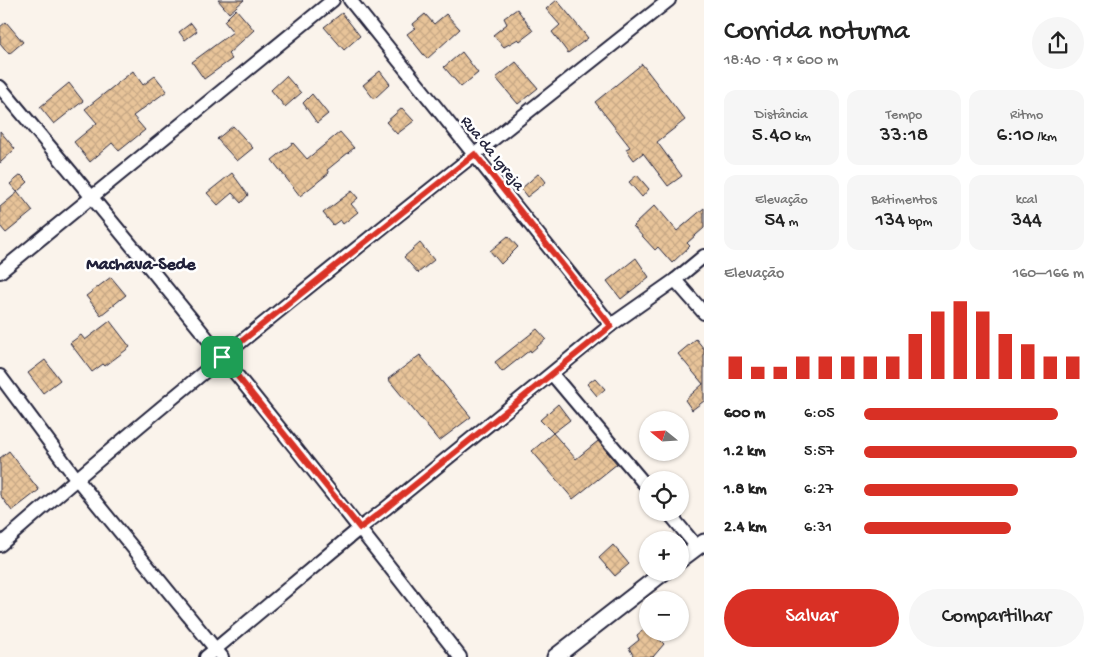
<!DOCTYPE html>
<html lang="pt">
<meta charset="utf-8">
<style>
:root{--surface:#fff;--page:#f6f6f6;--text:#222;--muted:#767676;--accent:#d93025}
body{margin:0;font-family:"Gochi Hand",sans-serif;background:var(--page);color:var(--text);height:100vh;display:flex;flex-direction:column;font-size:19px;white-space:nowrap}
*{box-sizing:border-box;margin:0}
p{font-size:16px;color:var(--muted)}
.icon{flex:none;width:28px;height:28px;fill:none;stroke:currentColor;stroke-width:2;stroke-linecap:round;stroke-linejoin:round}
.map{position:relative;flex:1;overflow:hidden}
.drawer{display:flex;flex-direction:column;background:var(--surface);width:400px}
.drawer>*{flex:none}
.needle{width:32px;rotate:288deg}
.fabs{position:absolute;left:639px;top:411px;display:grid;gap:10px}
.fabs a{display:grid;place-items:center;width:50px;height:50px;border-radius:50%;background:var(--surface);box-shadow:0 1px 4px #0004;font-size:25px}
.pin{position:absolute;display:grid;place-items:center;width:42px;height:42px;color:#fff;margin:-21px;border-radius:10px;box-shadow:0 2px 8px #0006}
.round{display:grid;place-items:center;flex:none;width:52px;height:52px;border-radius:26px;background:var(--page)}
.headline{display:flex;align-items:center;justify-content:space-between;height:85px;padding:0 20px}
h1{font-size:28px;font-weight:600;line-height:38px}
.stats{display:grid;grid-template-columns:repeat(3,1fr);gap:8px;height:85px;padding:5px 20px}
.stats div{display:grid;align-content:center;border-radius:12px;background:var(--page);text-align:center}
.stats b{font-size:21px;font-weight:600}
.stats small{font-size:14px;font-weight:400}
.stats p{font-size:14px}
.chart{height:140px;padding:10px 20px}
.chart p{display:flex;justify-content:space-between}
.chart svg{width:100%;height:90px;margin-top:5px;stroke:var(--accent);stroke-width:6}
.action{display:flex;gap:10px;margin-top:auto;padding:10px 20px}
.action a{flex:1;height:58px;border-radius:30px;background:var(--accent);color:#fff;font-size:20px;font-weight:600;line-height:58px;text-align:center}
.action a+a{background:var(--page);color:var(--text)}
ul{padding:0 20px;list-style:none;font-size:16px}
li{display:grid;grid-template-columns:80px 60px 1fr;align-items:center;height:38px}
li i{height:12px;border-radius:6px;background:var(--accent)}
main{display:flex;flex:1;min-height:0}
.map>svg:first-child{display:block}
</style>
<main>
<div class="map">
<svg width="704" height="657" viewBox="0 0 704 657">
<defs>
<pattern id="building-cross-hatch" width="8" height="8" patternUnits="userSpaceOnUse" patternTransform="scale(1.25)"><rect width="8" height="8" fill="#e8c499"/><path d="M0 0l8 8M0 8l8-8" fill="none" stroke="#c7a885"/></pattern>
</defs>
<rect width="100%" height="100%" fill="#faf3eb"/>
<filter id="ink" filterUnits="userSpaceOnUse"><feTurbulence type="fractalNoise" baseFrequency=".02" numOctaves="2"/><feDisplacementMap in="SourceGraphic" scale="10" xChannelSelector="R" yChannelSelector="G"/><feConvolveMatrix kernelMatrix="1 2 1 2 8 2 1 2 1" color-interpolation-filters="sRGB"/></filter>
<g filter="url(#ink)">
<!-- building -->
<g fill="url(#building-cross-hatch)" stroke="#22223b">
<path d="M218,0H244L229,13Z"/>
<path d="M557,0L588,38L568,53L552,32L560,25L546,9Z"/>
<path d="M236,9L254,30L228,54L232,59L204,79L192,62L233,32L224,21Z"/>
<path d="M517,9L533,31L520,41L518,39L504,47L493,35L507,24L504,18Z"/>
<path d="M342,13L360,36L344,50L324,27Z"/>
<path d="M425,14L434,24L446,14L460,29L427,59L407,34L415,28L413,24Z"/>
<path d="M6,22L23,42L9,54L0,43V27Z"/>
<path d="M191,23L197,31L185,40L179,32Z"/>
<path d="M462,52L478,73L461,87L444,67Z"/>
<path d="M516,62L538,88L518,104L496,78Z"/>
<path d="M642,64L685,120L657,142L682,176L668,186L643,153L634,160L626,149L630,147L595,102Z"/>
<path d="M133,71L143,85L155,76L167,91L133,116L145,130L119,151L112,143L90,162L74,142L97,123L85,109Z"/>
<path d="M380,71L390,84L374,99L363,85Z"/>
<path d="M286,76L301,93L285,107L271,90Z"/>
<path d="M69,83L83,101L54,124L40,107Z"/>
<path d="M312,94L328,114L317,123L303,103Z"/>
<path d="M402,108L414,121L397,134L386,122Z"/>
<path d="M233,126L253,148L237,161L217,139Z"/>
<path d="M0,131L15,149L0,163Z"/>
<path d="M340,132L354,148L327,170L329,173L300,196L272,160L293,143L307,159Z"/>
<path d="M232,173L248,195L241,203L232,193L218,205L207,193Z"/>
<path d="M539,173L546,182L527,197L521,189Z"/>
<path d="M21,175L28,182L17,192L10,184Z"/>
<path d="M637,175L649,189L642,197L629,182Z"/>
<path d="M352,191L358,198L351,204L358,212L343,224L340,220L333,225L323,213Z"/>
<path d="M18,192L33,211L6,233L0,226V207Z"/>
<path d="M655,205L677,231L704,208V228L687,243L690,246L672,263L658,247L655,250L633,226Z"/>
<path d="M508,236L518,247L501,264L490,251Z"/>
<path d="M420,243L434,260L418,273L404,257Z"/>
<path d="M636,258L649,277L621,299L607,281Z"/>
<path d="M111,277L126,295L101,315L86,296Z"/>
<path d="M110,321L130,347L105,366L103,364L92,372L70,343L81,335L85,340Z"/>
<path d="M537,329L546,339L531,352L530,350L502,372L495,362Z"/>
<path d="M696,339L704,349V401L692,410L685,400L703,384L678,354Z"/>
<path d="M420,355L471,417L439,441L388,379Z"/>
<path d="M45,360L60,380L43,393L28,373Z"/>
<path d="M595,378L605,389L597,396L587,384Z"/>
<path d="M558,404L570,420L553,433L540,420Z"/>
<path d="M553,433L576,459L598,441L617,464L573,499L532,451Z"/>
<path d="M9,451L39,490L12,511L0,495V458Z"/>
<path d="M613,545L629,564L615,576L599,558Z"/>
<path d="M647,627L648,632H652L664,644L653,657H634L629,648L639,640L637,635Z"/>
</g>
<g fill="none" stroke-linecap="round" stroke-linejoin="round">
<!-- minor casing -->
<g stroke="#22223b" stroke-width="16">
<g id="minor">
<path d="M350,0L611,325"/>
<path d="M0,87C157,274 310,464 460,657"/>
<path d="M0,272L333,0"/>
<path d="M675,280L704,313"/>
<path d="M552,374L648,488"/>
<path d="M0,376L76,478L222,657"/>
<path d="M668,512L697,547"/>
<path d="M0,545C216,356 444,179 669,0"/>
<path d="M206,657L360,528L385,509L611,325L675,280L704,256"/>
</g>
</g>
<!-- tertiary casing -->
<g stroke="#22223b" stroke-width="19">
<g id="tertiary">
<path d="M680,560L704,542"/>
<path d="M555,657L664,572"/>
</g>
</g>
<!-- minor -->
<use href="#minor" stroke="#fff" stroke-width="12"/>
<!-- tertiary -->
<use href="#tertiary" stroke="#fff" stroke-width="15"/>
</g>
</g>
<g fill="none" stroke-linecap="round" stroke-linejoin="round" filter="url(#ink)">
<!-- route casing -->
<g stroke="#fff" stroke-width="10">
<path id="route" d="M475,154L611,326L385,509L360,528L222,357Z"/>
</g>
<!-- route -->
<use href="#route" stroke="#d93025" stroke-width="6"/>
</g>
<g text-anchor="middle" stroke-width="5" stroke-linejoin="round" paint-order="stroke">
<!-- street labels -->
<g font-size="16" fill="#22223b" stroke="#fff">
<text transform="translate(494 152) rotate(51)" y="6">Rua da Igreja</text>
</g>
<!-- neighbourhood labels -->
<g font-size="18" font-weight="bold" fill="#22223b" stroke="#fff">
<text x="141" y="269">Machava-Sede</text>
</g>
</g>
</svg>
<div class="fabs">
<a><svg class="needle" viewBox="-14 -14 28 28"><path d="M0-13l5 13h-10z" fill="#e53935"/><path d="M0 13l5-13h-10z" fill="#767676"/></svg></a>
<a><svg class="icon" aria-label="locate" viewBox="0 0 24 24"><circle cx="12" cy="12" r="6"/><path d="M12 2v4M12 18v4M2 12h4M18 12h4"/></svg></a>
<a>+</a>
<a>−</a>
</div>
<div class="pin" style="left:222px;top:357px;background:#1e9e55"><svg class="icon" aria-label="arrive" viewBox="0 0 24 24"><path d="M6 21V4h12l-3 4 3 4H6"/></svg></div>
</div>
<section class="drawer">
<div class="headline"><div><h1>Corrida noturna</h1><p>18:40 · 9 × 600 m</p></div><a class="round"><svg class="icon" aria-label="share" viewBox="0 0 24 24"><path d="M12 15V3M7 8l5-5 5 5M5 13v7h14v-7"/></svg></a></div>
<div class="stats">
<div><p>Distância</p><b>5.40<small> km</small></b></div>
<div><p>Tempo</p><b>33:18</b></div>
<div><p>Ritmo</p><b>6:10<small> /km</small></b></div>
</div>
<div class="stats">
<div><p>Elevação</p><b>54<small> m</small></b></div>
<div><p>Batimentos</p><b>134<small> bpm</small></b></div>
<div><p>kcal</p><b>344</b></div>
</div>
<div class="chart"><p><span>Elevação</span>160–166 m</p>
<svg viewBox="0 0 160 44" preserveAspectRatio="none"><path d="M5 44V33M15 44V38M25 44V38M35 44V33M45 44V33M55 44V33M65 44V33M75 44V33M85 44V22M95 44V11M105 44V6M115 44V11M125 44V22M135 44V27M145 44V33M155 44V33"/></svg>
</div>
<ul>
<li><b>600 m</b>6:05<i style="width:88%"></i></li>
<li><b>1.2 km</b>5:57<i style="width:97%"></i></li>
<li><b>1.8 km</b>6:27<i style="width:70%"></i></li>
<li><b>2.4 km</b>6:31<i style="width:67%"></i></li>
</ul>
<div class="action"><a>Salvar</a><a>Compartilhar</a></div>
</section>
</main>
